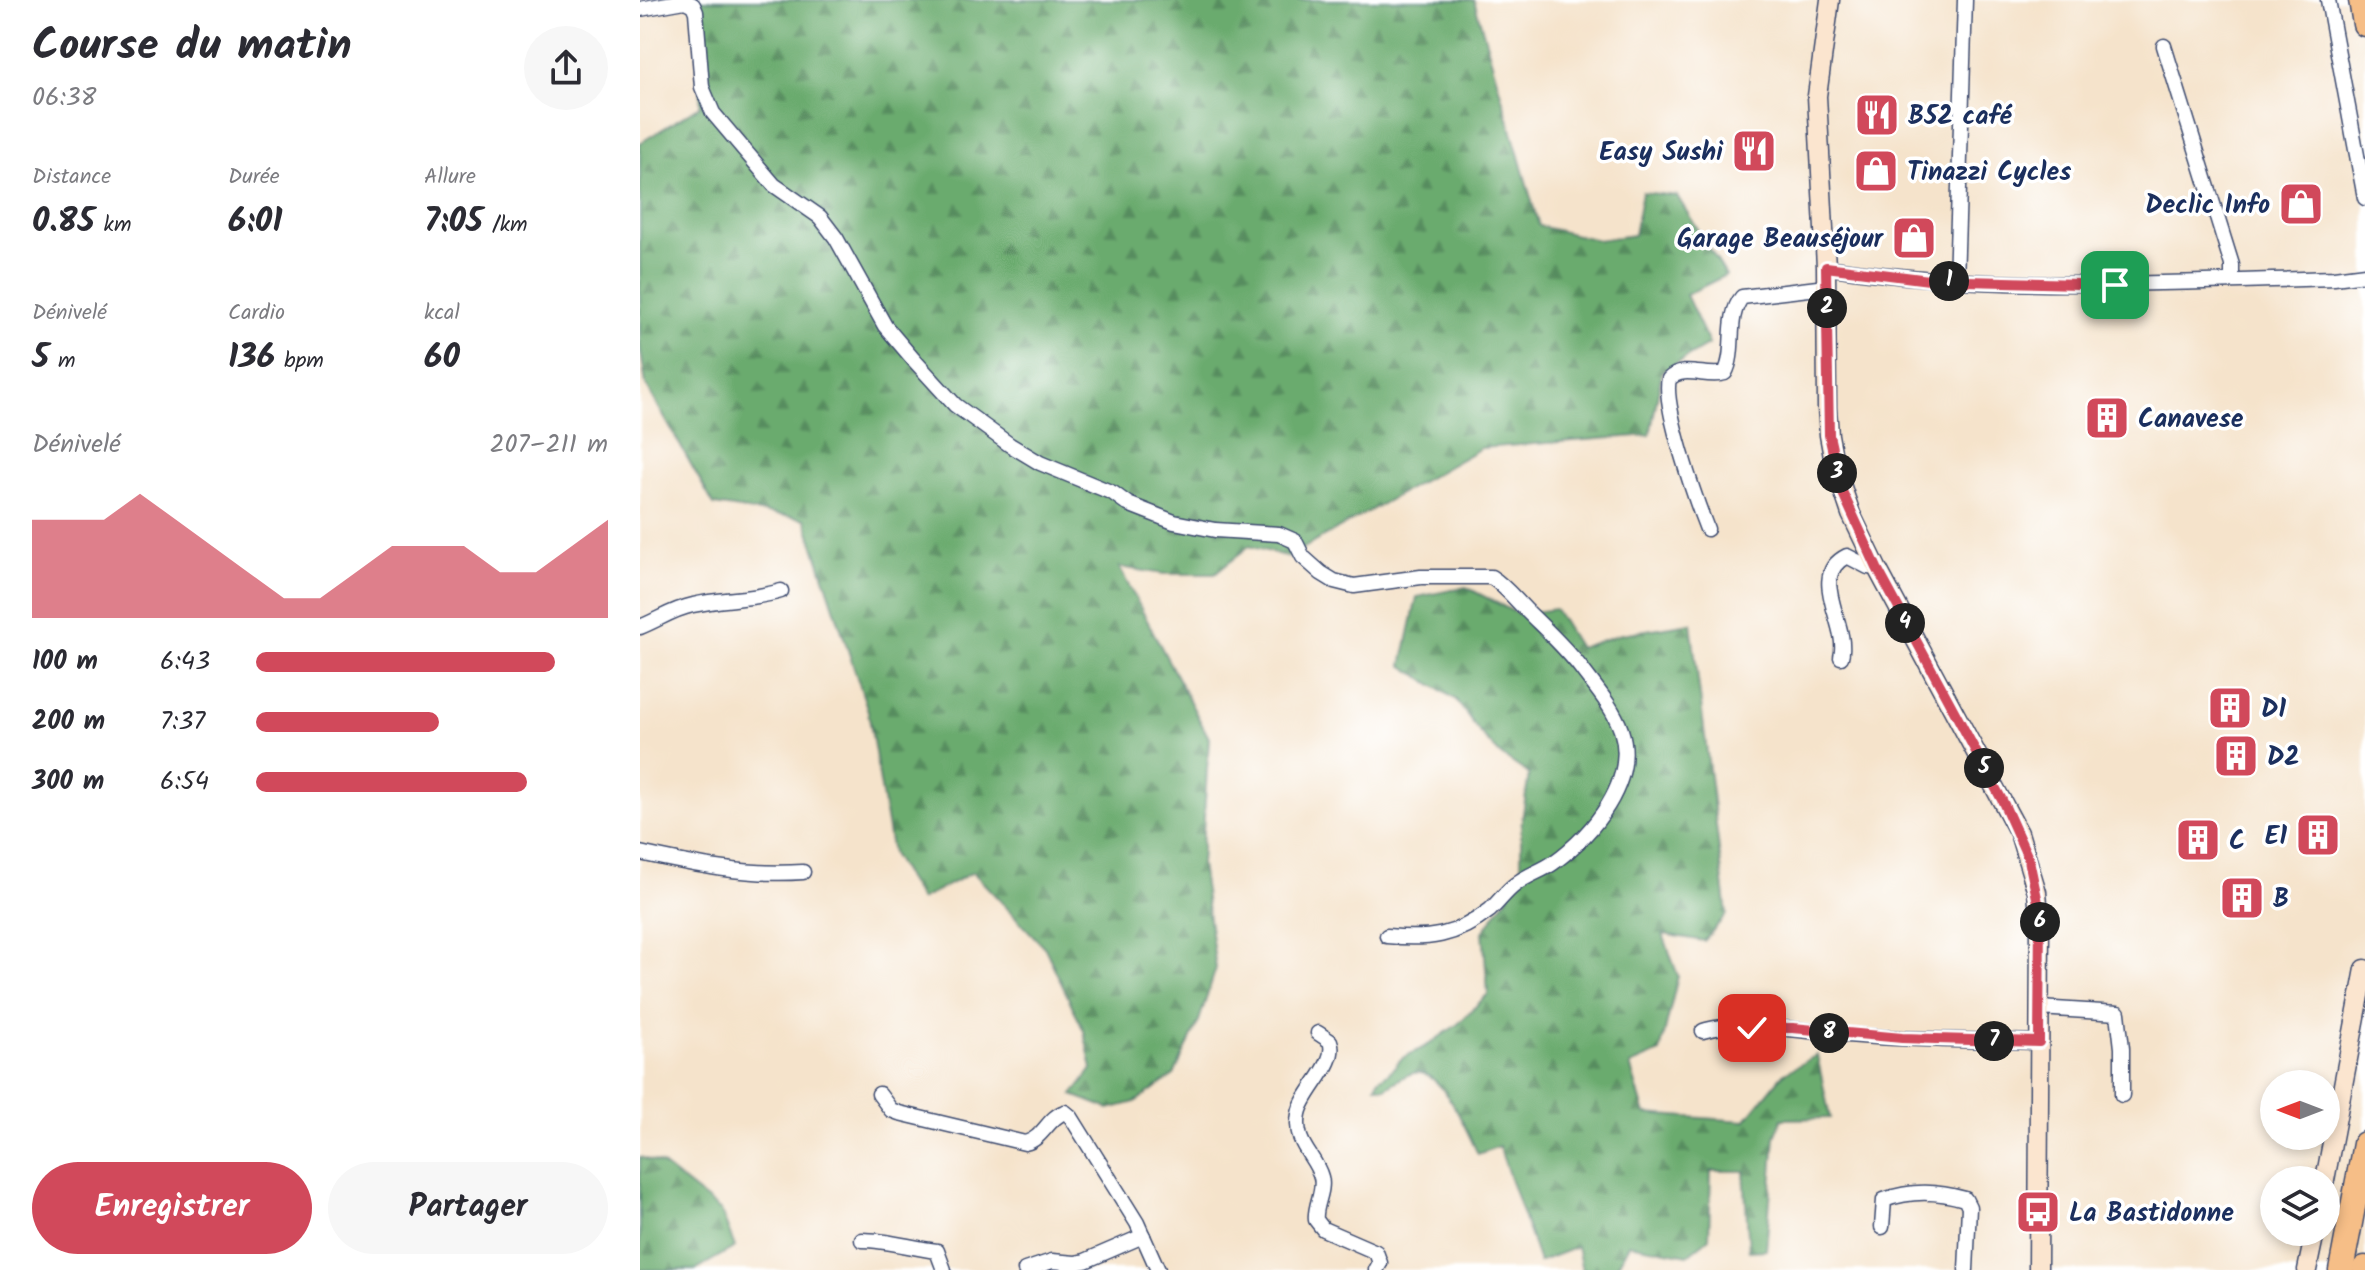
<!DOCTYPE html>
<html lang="fr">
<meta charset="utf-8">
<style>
:root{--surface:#fff;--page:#f7f7f7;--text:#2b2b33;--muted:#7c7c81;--accent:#d1495b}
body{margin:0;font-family:Kalam,sans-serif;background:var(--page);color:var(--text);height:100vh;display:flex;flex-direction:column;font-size:30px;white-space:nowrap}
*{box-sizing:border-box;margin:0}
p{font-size:26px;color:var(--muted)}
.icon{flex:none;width:44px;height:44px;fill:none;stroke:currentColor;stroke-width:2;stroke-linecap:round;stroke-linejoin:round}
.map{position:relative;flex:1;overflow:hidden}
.drawer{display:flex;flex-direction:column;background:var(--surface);width:640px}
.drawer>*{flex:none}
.needle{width:52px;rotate:270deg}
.buttons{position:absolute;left:1620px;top:1070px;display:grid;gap:16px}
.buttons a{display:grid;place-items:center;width:80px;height:80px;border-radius:50%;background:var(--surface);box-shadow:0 4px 12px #0003;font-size:40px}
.pin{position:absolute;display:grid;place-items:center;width:68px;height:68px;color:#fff;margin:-34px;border-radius:16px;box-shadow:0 4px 12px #0006}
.km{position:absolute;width:40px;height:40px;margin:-20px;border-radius:50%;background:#222;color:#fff;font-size:22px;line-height:40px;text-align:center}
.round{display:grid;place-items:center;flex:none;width:84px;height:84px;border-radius:42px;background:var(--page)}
.head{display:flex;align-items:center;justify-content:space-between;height:136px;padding:0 32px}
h1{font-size:44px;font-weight:700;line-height:60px}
.metrics{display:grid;grid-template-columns:repeat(3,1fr);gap:12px;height:136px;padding:8px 32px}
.metrics div{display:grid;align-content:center}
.metrics b{font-size:34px;font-weight:700}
.metrics small{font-size:22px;font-weight:400}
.metrics p{font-size:22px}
.chart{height:224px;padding:16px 32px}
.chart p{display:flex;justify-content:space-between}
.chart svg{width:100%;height:144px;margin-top:8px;fill:var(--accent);opacity:.7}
.primary-button{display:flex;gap:16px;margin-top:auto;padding:16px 32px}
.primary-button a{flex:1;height:92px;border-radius:48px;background:var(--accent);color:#fff;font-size:32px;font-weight:700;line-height:92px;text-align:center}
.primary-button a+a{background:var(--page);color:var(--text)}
ul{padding:0 32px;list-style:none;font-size:26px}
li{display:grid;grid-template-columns:128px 96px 1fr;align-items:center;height:60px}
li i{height:20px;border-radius:10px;background:var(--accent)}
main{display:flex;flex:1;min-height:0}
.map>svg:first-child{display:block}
</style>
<main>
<section class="drawer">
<div class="head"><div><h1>Course du matin</h1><p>06:38</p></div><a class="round"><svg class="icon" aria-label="share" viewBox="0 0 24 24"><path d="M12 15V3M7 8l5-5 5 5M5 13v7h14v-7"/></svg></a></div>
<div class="metrics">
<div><p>Distance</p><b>0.85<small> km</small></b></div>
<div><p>Durée</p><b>6:01</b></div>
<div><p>Allure</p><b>7:05<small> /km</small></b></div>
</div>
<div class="metrics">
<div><p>Dénivelé</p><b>5<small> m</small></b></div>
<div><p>Cardio</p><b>136<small> bpm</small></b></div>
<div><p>kcal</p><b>60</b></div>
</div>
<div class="chart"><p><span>Dénivelé</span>207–211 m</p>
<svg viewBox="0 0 160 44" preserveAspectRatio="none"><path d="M0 44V14L10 14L20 14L30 6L40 14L50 22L60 30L70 38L80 38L90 30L100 22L110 22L120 22L130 30L140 30L150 22L160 14V44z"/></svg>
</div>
<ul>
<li><b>100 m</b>6:43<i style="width:85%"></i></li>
<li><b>200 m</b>7:37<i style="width:52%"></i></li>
<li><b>300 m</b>6:54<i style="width:77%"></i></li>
</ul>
<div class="primary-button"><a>Enregistrer</a><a>Partager</a></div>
</section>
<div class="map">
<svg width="1725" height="1270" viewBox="0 0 1725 1270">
<defs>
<pattern id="forest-firs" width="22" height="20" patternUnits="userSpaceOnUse" patternTransform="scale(2)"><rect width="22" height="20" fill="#6aab6e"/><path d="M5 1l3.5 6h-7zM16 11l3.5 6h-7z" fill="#568c5e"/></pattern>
</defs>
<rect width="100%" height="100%" fill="#fff"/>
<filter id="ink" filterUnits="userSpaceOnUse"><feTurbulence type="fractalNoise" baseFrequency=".0125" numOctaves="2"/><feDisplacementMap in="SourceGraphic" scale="16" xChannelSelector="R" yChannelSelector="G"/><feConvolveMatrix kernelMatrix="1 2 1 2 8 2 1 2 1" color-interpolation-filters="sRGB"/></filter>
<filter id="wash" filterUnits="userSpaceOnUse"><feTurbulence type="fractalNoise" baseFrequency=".006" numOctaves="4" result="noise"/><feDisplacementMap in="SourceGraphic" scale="32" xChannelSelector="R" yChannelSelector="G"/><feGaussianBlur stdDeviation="1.8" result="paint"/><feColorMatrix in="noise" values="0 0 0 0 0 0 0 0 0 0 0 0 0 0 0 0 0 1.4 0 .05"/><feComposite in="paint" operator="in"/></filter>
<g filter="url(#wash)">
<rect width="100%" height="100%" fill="#f5e3cb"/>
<!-- forest -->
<g fill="url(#forest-firs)" stroke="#426d66" stroke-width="2">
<path d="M59,0H834L899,226L958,240L994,235L1002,192L1037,196L1086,275L1046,295L1069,344L1022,372L1010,435L841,448L648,557L609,546L575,574H524L479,567L569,738L561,864L576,968L559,1021L534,1075L495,1102L469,1109L433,1095L452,1069L444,1031L405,948L333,872L280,900L252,854L228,711L165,519L74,505L6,385L0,346V143L60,106L64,38Z"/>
<path d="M826,587L878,614L915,609L939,648L981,634L1051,623L1087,914L1064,941L1023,934L1038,976L1020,1052L990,1065L1005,1114L1105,1121L1143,1074L1177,1055L1190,1118L1142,1119L1135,1137L1126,1250L1109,1251L1104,1171H1071L1069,1238L1048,1255L989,1244L975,1270H942L937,1247L899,1262L859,1146L838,1154C828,1134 805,1076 780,1073C768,1071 755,1083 745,1088L736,1086L739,1079L749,1073L762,1058L785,1047L818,1024L848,994L843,932L871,892L881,872V827L889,774L861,755L841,734L816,700L762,665L777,597Z"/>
<path d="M0,1157L21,1164L81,1211L95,1247L55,1270H0Z"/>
</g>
</g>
<g filter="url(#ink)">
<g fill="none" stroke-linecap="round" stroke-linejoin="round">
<!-- street casing -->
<g stroke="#3c4a6e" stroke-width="17">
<g id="street">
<path d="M1688,0L1725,198"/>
<path d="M0,9L45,1L53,5L56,12L62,87L73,113L134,185L180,217L196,238L245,326L273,359L315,405L370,445L400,463L473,493L488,504L534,522L575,530L639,534L655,541L663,557L681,573L694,581L714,586L781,577H851C864,585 875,599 886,610C905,629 925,647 941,668C955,687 973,707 981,730C998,781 952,835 913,863C902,871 887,875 876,884C866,891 859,902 850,910C816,937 788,940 747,936"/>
<path d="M1524,46L1592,265V281"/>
<path d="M1186,267C1354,293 1524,283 1694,278L1725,274"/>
<path d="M1316,281L1325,0"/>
<path d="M1067,529C1056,501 1022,404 1029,379C1044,364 1067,379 1085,373C1097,351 1085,318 1102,297L1186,287"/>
<path d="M0,627C18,620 33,609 53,605C82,598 112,600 141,591"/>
<path d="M1201,657C1210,625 1166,576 1207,556L1228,567L1237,568"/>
<path d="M0,853C54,865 107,876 163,872"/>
<path d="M1399,1008L1478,1013L1482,1048V1095"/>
<path d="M1063,1031C1091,1021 1154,1029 1185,1033C1256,1040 1328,1040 1399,1042"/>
<path d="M678,1033L690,1041C699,1063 663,1091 659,1114C653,1144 675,1155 681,1177C685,1191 674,1206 676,1220L683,1229L736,1252L740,1263L736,1270"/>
<path d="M239,1094L251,1110L259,1113L385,1143C403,1139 408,1117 425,1112L431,1117L497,1223L518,1270"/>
<path d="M1242,1227L1244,1200C1270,1190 1298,1191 1325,1199L1329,1207L1326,1270"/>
<path d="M222,1240C248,1240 271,1248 297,1251L304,1270"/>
<path d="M385,1270L412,1261L435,1263L445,1261L503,1236"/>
</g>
</g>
<!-- secondary casing -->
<g stroke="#3c4a6e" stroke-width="21">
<g id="secondary">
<path d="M1190,0L1177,96L1186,267L1187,408L1189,435L1194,463L1211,514L1237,568L1379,833L1397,892L1400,927L1398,1270"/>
<path d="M1685,1180L1725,969"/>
<path d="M1667,1270L1675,1232"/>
</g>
</g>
<!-- highway casing -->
<g stroke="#3c4a6e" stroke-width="27">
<g id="highway">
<path d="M1721,0L1725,24"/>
<path d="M1701,1270L1725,1144"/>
<path d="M1725,1270V1268"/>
</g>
</g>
<!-- street -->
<use href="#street" stroke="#fff" stroke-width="14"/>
<!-- secondary -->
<use href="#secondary" stroke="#fbe5cf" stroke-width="18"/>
<!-- highway -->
<use href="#highway" stroke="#f6be87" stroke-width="24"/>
</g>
</g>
<g fill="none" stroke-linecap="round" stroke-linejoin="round" filter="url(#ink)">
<!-- route casing -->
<g stroke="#fff" stroke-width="16">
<path id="route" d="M1112,1028H1153L1262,1038L1399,1042L1400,912L1389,860L1362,800L1237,568L1201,489L1189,435L1186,267L1289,280L1475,285"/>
</g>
<!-- route -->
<use href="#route" stroke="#d1495b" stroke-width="10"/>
</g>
<!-- icons -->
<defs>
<g id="restaurant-square" transform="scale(2.3)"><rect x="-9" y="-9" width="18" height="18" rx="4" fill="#d1495b" stroke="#fff"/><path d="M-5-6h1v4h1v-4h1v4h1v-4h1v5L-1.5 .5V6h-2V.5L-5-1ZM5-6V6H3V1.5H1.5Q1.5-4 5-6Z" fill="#fff"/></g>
<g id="shop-square" transform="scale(2.3)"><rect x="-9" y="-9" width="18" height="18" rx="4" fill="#d1495b" stroke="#fff"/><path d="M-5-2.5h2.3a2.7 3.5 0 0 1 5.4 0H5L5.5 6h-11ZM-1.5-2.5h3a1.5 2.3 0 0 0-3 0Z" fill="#fff"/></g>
<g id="building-square" transform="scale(2.3)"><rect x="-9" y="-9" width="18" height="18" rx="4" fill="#d1495b" stroke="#fff"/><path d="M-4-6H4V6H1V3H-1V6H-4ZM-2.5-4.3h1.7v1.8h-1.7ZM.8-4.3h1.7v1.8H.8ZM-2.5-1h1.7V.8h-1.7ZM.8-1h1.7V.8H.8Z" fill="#fff"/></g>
<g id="bus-square" transform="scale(2.3)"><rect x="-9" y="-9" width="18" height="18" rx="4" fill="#d1495b" stroke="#fff"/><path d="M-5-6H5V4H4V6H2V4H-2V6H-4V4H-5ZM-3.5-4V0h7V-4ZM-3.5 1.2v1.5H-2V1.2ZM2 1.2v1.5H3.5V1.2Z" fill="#fff"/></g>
</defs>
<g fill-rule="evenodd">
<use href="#restaurant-square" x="1237" y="115"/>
<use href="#restaurant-square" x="1114" y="151"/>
<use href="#shop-square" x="1236" y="171"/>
<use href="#shop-square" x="1661" y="204"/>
<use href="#shop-square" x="1274" y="238"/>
<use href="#building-square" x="1467" y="418"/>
<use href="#building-square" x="1590" y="708"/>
<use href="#building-square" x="1596" y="756"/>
<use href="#building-square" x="1678" y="835"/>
<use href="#building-square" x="1558" y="840"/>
<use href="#building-square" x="1602" y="898"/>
<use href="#bus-square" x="1398" y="1212"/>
</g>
<g text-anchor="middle" stroke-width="7" stroke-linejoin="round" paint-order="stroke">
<!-- poi labels -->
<g font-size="26" font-weight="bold" fill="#1b2f5e" stroke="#fff" text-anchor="start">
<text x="1268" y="124">B52 café</text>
<text x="1083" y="160" text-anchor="end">Easy Sushi</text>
<text x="1267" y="180">Tinazzi Cycles</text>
<text x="1630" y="213" text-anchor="end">Declic Info</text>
<text x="1243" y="247" text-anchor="end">Garage Beauséjour</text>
<text x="1498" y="427">Canavese</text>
<text x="1621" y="717">D1</text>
<text x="1627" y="765">D2</text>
<text x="1647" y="844" text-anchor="end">E1</text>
<text x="1589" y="849">C</text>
<text x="1633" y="907">B</text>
<text x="1429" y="1221">La Bastidonne</text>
</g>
</g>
</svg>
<div class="buttons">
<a><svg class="needle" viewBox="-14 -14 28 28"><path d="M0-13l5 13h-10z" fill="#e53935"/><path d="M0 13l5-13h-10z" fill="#7c7c81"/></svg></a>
<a><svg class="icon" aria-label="layers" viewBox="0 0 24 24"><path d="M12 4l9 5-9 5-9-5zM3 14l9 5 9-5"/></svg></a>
</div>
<div class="pin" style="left:1475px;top:285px;background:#1e9e55"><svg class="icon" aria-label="arrive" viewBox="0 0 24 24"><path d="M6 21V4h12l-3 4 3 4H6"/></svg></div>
<div class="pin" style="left:1112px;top:1028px;background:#d93025"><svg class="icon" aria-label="check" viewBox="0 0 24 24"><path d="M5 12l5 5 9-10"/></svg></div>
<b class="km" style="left:1309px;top:281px">1</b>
<b class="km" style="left:1187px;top:308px">2</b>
<b class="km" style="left:1197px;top:473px">3</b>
<b class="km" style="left:1265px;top:623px">4</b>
<b class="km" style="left:1344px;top:768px">5</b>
<b class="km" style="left:1400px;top:922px">6</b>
<b class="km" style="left:1354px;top:1041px">7</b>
<b class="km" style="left:1189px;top:1033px">8</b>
</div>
</main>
